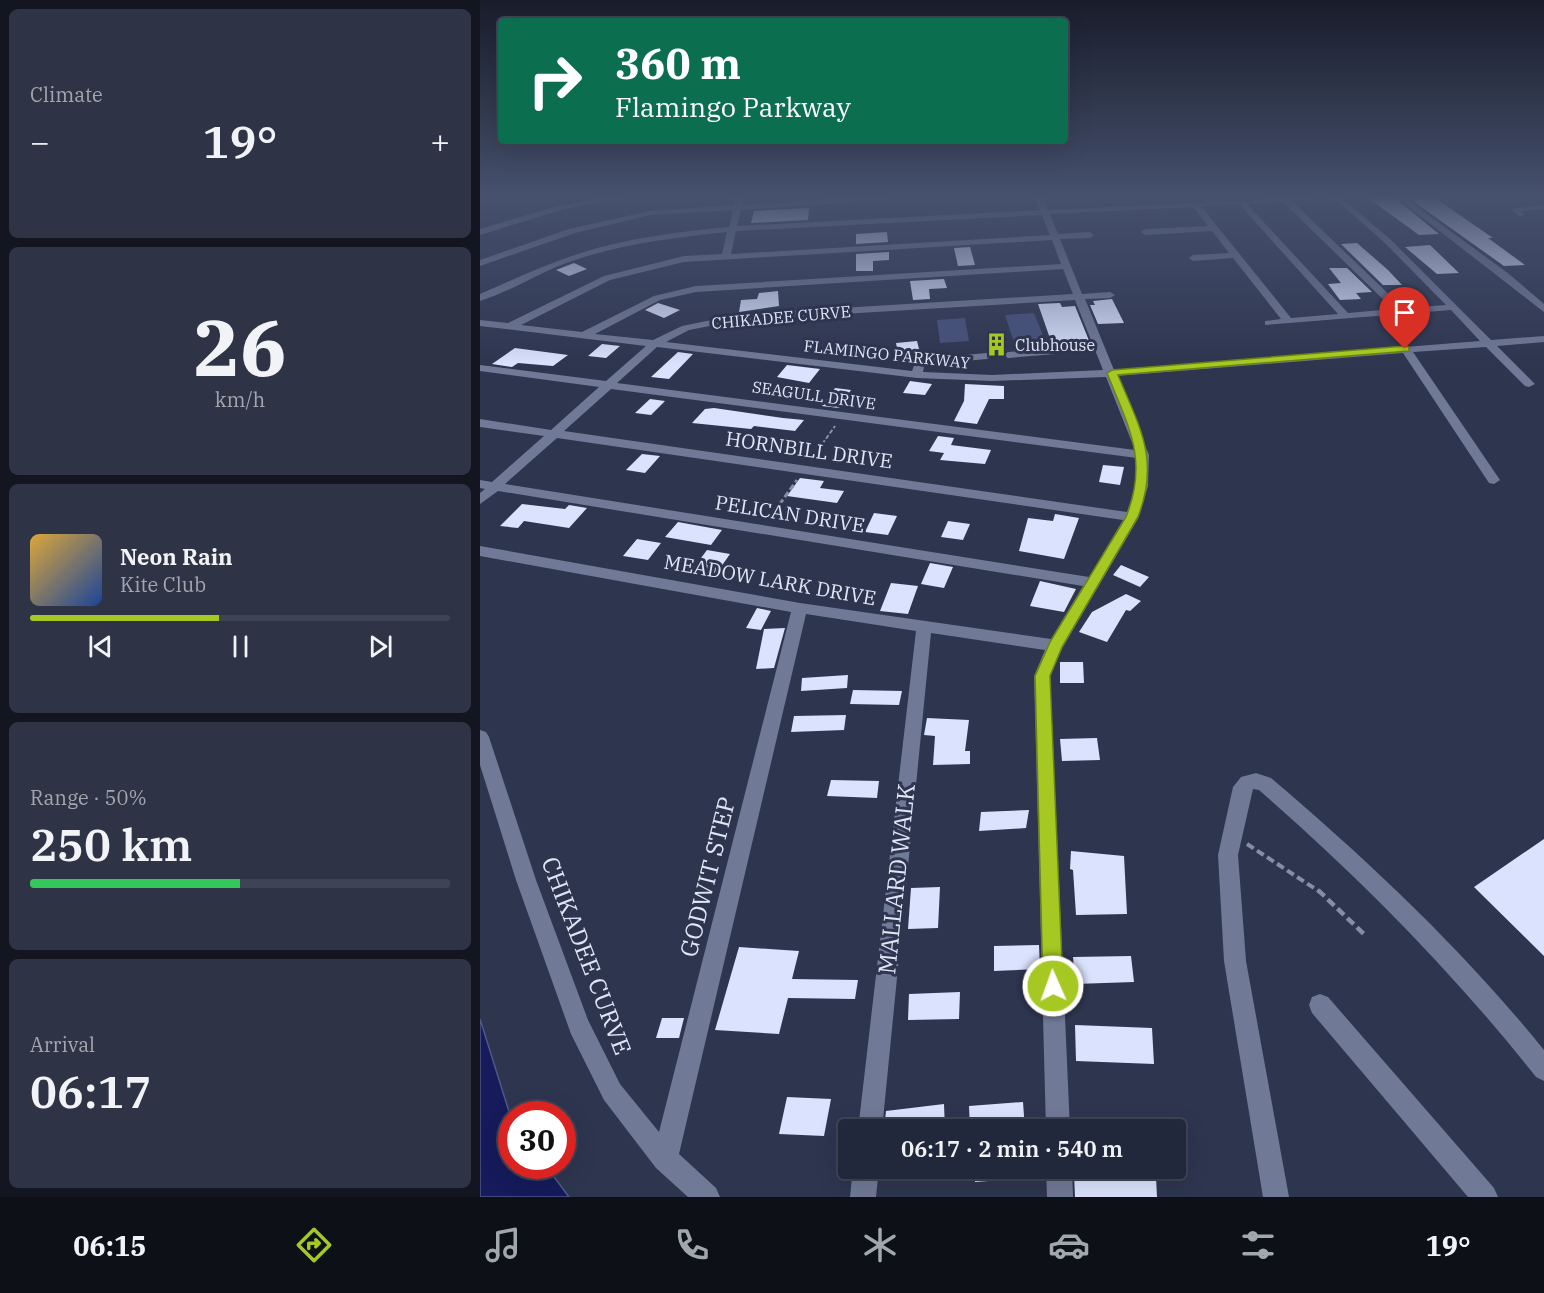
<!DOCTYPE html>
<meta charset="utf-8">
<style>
body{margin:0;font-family:"IBM Plex Serif",serif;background:#2e3446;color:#f1f3f6;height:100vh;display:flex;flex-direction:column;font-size:22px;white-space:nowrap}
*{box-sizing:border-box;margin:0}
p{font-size:20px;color:#a2a6af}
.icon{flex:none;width:33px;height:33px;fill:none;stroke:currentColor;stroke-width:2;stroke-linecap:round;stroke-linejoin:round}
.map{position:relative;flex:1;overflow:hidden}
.drawer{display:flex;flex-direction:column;gap:9px;padding:9px;background:#131620;width:480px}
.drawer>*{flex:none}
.hud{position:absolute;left:18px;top:18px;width:570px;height:126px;border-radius:6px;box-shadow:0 6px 24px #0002,0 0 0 2px #3f4455;background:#0b6e4f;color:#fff;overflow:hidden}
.speed{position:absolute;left:18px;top:1101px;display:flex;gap:12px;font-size:30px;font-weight:700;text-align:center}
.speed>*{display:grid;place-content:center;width:78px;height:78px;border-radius:50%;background:#22283b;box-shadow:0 6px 24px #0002,0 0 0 2px #3f4455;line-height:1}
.speed .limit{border:9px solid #d22;background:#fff;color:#111}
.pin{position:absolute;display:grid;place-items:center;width:51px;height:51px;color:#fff;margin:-62px -26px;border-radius:50% 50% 50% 0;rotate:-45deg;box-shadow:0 0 6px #0007}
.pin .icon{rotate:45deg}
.me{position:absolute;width:66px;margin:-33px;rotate:358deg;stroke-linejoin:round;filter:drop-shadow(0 0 4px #0008)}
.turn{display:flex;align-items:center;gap:21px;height:126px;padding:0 18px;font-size:27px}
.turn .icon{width:78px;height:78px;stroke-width:2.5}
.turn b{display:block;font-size:42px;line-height:51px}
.big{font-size:45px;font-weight:600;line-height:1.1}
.drawer .card{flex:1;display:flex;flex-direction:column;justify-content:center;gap:9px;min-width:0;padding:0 21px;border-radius:9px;background:#2e3446}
.drawer .dial{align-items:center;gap:0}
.dial b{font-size:78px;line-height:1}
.song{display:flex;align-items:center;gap:18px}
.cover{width:72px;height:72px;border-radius:9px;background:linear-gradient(135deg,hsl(40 70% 55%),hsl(220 70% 35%))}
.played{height:6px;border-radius:3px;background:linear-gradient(90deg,#a6c822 45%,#3f4455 45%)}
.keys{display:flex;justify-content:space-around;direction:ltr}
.heat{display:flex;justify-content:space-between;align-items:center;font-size:33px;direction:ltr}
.charge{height:9px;border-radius:4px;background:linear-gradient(90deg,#34c759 50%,#3f4455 0)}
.trip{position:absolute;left:358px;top:1119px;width:348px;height:60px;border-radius:6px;background:#22283b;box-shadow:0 6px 24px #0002,0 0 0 2px #3f4455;font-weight:600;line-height:60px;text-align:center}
.menu{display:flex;height:96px;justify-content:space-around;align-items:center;background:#0e1018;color:#a2a6af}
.menu .icon{width:42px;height:42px}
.menu .active{color:#a6c822}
.menu b{font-size:27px;color:#f1f3f6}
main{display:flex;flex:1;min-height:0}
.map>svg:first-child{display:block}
.green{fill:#45517c}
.water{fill:#151b5b;stroke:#52588a;stroke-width:1.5}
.building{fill:#dae2fd}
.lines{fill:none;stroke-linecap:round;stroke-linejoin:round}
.path-far3{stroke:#878da3;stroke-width:2;stroke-dasharray:4.5 2;stroke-linecap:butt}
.path-far2{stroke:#878da3;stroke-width:3;stroke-dasharray:6 3;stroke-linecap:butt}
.path-far1{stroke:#878da3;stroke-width:4;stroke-dasharray:8 4;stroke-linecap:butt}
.path{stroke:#878da3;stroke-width:4.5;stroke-dasharray:9 4.5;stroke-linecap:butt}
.minor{fill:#707996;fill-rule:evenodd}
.route{fill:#a6c822;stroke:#6c8216;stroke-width:1.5}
.labels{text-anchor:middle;stroke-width:6;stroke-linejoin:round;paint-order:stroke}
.far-street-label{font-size:16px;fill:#e1e6f7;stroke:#2e354f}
.far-poi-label{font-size:16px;fill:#e1e6f7;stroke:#2e354f;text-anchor:start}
.street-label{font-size:20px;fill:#e1e6f7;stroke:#2e354f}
.near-street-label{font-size:24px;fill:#e1e6f7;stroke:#2e354f}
</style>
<main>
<section class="drawer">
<div class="card"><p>Climate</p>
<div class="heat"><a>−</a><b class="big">19°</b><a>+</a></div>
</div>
<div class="card dial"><b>26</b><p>km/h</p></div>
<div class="card">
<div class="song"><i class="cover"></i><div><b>Neon Rain</b><p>Kite Club</p></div></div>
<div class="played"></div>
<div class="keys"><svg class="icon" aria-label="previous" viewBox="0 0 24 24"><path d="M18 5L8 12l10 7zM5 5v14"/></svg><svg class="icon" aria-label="pause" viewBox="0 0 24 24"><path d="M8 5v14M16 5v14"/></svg><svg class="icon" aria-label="next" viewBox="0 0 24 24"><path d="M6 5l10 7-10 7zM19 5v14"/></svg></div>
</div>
<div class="card"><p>Range · 50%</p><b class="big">250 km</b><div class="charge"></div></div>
<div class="card"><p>Arrival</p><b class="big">06:17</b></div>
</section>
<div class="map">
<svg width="1064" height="1197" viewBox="0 0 1064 1197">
<rect width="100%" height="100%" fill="#2e354f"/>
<!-- green -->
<path class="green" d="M554,313L565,340L534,342L525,315Z
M485,318L489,341L460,343L457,320Z"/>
<!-- water -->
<path class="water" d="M0,1019L31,1118L32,1166H66L89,1197H0Z"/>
<!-- building -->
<path class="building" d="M888,198H915L959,234L939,235Z
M955,198L1013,238H1008L1045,265L1024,266L930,199Z
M329,208L328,220L271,223L274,211Z
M407,232L408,242L376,244V234Z
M877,243L908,270L922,285H903L861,244Z
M950,245L979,273L957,274L925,247Z
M490,247L495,265L478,266L474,248Z
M409,252V260L393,261V271H376V254Z
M94,263L107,269L89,276L76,270Z
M849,268H867L892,292L876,293L881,299L860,300L848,284L861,283Z
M464,279L467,288L449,289L450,299L433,300L430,281Z
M298,291L299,306L259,312L261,300L277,299L279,293Z
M632,299L644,323L618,324L610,305H615L613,301Z
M178,303L200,310L184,318L165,310Z
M580,303L582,307L595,306L612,348L577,350L573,347L558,304Z
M437,341L441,357L419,359L416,343Z
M122,344L140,346L126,358L108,356Z
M35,348L88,355L73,366L38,363L32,367L12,364Z
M198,352L213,354L189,379L171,377Z
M307,365L340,369L329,383L297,377Z
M430,381L452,384L445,395L423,393Z
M485,384L524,386V399H509L497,424L474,421L484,401Z
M355,388L371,390L359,408L342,406Z
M170,399L185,401L171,415L155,413Z
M234,408L303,418L324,420L315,431L274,426L271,429L212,423L225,409Z
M458,436L474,438L471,445L511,450L505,464L460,460L464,453L449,451Z
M162,454L180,456L165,473L146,470Z
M623,465L644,467L640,485L619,482Z
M320,478L344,481L340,488L364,491L357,503L307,496Z
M42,504L85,509L89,505L107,508L89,528L44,521L38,528L20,526Z
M394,513L417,516L408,535L385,532Z
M575,514L599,518L584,559L539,551L548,518L573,521Z
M468,521L490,524L483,540L461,537Z
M198,522L242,530L231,545L185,537Z
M157,539L181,543L168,560L143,556Z
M227,550L250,554L234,577L212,570Z
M450,563L473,567L464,588L441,584Z
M641,565L669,577L660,587L633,575Z
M560,581L596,589L584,612L550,606Z
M411,583L438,586L428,614L400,611Z
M646,594L661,601L650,611L646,610L627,642L599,632L612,612Z
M277,608L291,611L281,630L266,628Z
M305,628L294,668L276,669L284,629Z
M580,662H603L604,683H580Z
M368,675L367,688L321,691L322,678Z
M373,690L422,691L419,705L370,704Z
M366,715L364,730L311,732L314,716Z
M447,718L489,720L485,751H490V764L453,765L455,736L444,735Z
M617,738L620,760L582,761L580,739Z
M351,780L399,781L397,798L347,796Z
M549,810L546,828L499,831L501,812Z
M1064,839V956L994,887Z
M591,851L644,856L647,914L596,915L593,870L590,869Z
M460,887L458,928L428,929L431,888Z
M559,945L560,969L514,971V946Z
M259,947L319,951L312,979L378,980L375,999L308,998L299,1034L235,1030Z
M651,956L654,982L595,984L593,957Z
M480,992L479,1019L428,1020L429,994Z
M182,1018H204L199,1038H176Z
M595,1025L672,1028L674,1064L596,1061Z
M307,1097L351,1099L344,1136L299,1134Z
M543,1102L545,1130H490L489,1106Z
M464,1104L465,1130H404L406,1111Z
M495,1168H546V1178L495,1182Z
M594,1173L676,1177L677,1197H595Z"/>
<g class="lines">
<!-- path-far3 -->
<path class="path-far3" d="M331,460L355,426"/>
<!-- path-far2 -->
<path class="path-far2" d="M289,519L317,480"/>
<!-- path-far1 -->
<path class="path-far1" d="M767,844L840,892"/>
<!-- path -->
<path class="path" d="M838,890L886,936"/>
<!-- minor -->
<path class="minor" d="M125,198H139L81,210L0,235V229L77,206Z
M256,198H264L262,205L376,198H409L405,200L261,210L257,226L560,210L555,198H563L568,210L831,198L827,200L812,201L923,308L966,305L905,243L854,198H862L911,240L1011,340L1064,336V342L1017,346L1055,384L1049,387L1045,386L1006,347L933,352L1020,480L1014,484L1009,483L923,353L636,376L669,455L668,486L659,517L583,647L570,676L590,1130H566L554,676L565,650L451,633L402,1130H378L436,631L326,614L199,1154L236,1188L240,1197H208L176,1168L124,1100L91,1034L36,880L0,765V730L6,732L9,737L56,880L108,1020L140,1084L179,1132L311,612L0,556V546L320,603L571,639L603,586L18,491L0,504V493L5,489L0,488V480L12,482L64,436L0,427V419L71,430L119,387L0,371V365L126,381L166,346L0,326V320L28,323L124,276L204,256L242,254L247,232C189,238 131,245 76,267C51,278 26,293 0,301V294C39,277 79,258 121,247C163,236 206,231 249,227L253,210L170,215L95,233L0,266V260L89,229L170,211L254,205ZM803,202L913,309L868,313L767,204ZM759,204L858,314L811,318L721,206ZM713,207L728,226L665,229L661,232L665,235L732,231L749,253L713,255L709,258L713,261L753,258L801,319L785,321V325L971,310L1000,341L634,370L605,299L630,298L635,295L630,292L602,294L580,239L610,238L614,235L610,232L578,234L570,214ZM562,215L570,235L251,254L256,231ZM572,240L581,264L216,286L174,296L102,332L41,325L130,280L204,262ZM583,269L593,294L261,314L202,326L173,340L115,334L180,300L216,292ZM595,300L623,370L512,375L443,372L444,367L451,364L507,359L512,356L507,353L449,358L435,363L432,371L186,342L209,330L261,320ZM177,347L437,378L512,381L626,377L655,450L137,383ZM131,389L657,458L656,486L647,512L84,431ZM77,438L643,520L609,577L25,484Z
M917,198H925L1029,274L1064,304V312Z
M1064,205V209L1041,211L1044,215L1040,217L1031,209Z
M571,349L575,350V354L528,358L523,355L528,352Z
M776,773L791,778C890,862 983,950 1064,1050V1081L1056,1077C973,972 880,878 779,790L773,789L758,855L766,961L809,1197H783L744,961L738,855L753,787L761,777Z
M840,994L848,997L1014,1188L1018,1197H988L832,1013L829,1005L832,997Z
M373,1168H399L396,1197H370Z
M566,1168H592L593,1197H567Z"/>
</g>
<!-- sky -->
<linearGradient id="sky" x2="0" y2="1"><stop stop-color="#191d2b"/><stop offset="0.54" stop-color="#46516e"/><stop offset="1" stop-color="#46516e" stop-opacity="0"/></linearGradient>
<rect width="1064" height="365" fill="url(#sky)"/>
<!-- route -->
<path class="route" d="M925,346L929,347V351L638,375C660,428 680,460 658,517L582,647L570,676L583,986L580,993L573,996L566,993L563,986L555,676L570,642L646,517C669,459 648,426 627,373L632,370Z"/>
<!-- icons -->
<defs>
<symbol id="building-bare" viewBox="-9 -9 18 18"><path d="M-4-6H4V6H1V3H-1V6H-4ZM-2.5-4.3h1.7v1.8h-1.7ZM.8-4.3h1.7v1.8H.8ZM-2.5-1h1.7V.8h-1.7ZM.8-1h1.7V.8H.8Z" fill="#a6c822" stroke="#2e354f" stroke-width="2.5" paint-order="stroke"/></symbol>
</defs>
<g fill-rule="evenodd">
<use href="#building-bare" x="500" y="328" width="33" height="33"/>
</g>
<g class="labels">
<!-- far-street labels -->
<g class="far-street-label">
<text transform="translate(301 317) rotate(-5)" y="6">CHIKADEE CURVE</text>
<text transform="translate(407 354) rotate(6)" y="6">FLAMINGO PARKWAY</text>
<text transform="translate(334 395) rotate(8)" y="6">SEAGULL DRIVE</text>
</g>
<!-- far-poi labels -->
<g class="far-poi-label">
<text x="535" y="351">Clubhouse</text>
</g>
<!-- street labels -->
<g class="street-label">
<text transform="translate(329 450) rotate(8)" y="7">HORNBILL DRIVE</text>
<text transform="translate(310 514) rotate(9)" y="7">PELICAN DRIVE</text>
<text transform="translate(290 580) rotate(10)" y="7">MEADOW LARK DRIVE</text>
</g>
<!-- near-street labels -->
<g class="near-street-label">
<text transform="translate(228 877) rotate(-76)" y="8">GODWIT STEP</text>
<text transform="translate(417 879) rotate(-84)" y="8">MALLARD WALK</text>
<text transform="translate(106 956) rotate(69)" y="8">CHIKADEE CURVE</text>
</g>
</g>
</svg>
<div class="speed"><div class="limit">30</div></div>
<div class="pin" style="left:925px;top:349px;background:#d93025"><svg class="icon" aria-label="arrive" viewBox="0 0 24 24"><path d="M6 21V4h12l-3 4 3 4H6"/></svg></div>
<svg class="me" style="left:573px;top:986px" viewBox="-20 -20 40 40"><circle r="17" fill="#a6c822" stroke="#fff" stroke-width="3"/><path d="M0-11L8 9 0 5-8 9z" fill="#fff"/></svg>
<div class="trip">06:17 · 2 min · 540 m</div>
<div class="hud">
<div class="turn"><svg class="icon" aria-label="right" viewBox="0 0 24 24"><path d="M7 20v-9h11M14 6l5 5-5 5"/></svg><div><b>360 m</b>Flamingo Parkway</div></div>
</div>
</div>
</main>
<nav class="menu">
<b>06:15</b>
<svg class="icon active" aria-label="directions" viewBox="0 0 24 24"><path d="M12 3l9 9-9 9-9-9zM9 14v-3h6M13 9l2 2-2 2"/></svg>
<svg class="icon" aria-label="music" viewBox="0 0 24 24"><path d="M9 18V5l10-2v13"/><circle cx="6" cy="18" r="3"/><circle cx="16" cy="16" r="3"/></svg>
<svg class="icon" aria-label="phone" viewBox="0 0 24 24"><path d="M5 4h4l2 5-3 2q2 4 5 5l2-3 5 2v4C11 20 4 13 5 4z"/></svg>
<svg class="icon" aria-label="climate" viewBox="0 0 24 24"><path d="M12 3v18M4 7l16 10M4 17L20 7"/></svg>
<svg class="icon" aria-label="car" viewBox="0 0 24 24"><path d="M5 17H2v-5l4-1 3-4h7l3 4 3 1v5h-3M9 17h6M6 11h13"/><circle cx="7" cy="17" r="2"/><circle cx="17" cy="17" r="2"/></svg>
<svg class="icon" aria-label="filters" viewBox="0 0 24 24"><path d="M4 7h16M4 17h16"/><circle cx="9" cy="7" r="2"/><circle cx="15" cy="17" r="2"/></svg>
<b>19°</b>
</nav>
